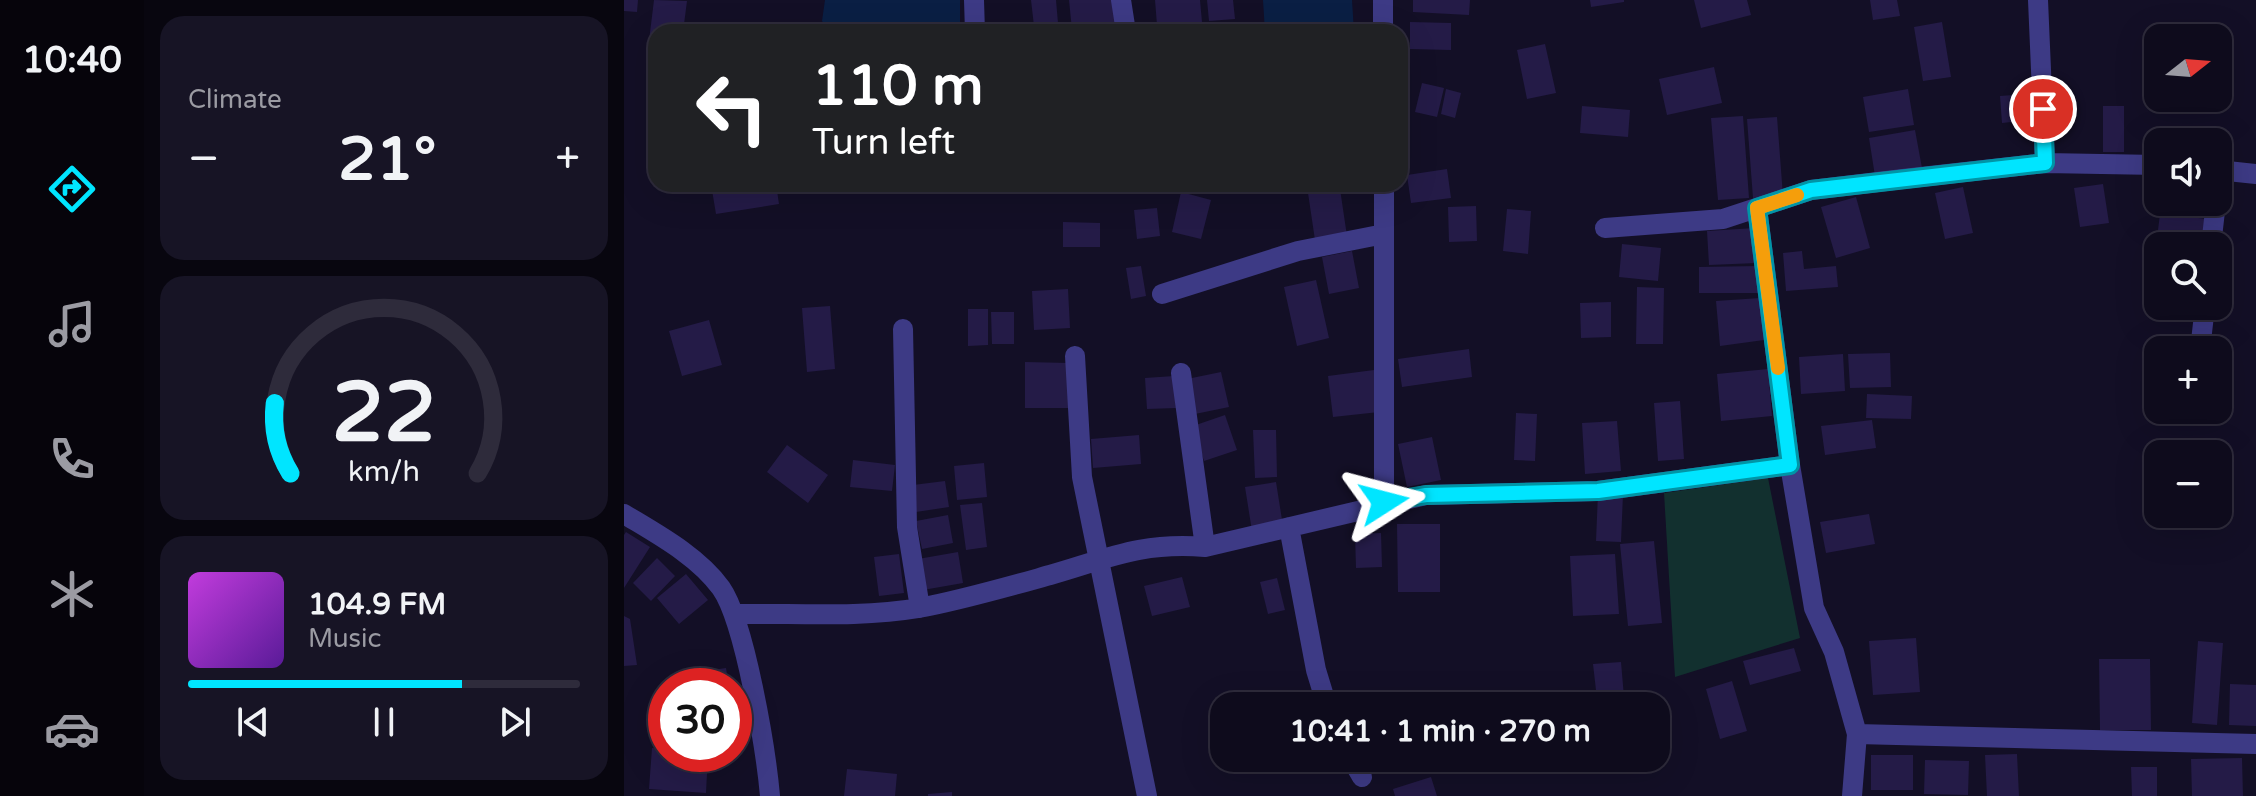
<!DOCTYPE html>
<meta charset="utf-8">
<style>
body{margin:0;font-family:"Varela Round",sans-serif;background:#171425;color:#f1f3f6;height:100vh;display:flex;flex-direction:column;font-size:30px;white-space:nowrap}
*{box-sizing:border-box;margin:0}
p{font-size:26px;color:#9b9ba3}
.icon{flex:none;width:44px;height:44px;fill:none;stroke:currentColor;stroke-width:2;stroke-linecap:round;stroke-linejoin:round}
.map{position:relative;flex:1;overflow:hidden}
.panel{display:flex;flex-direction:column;gap:16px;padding:16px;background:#08060f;width:480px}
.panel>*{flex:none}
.banner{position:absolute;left:24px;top:24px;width:760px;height:168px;border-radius:24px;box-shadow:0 8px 32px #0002,0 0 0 2px #2e2b3b;background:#202124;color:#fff;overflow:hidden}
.needle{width:52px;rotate:73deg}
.tools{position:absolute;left:1520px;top:24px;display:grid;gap:16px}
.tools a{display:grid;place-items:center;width:88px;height:88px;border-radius:16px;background:#0e0b1c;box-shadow:0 8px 32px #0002,0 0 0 2px #2e2b3b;font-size:40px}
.speed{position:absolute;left:24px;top:668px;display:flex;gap:16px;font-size:40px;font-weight:700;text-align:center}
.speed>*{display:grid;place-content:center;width:104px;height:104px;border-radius:50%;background:#0e0b1c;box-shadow:0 8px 32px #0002,0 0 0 2px #2e2b3b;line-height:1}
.speed .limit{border:12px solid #d22;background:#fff;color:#111}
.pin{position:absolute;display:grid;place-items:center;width:68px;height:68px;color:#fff;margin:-34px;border:4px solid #fff;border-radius:50%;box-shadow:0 2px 8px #0007}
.me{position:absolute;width:88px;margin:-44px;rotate:81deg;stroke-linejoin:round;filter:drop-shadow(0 0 6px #0008)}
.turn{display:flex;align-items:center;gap:28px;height:168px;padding:0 32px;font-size:36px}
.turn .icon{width:104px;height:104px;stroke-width:2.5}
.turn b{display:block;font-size:56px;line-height:68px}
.big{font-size:60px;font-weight:700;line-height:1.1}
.panel .widget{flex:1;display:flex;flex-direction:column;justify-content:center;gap:12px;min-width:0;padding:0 28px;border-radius:24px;background:#171425}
.panel .dial{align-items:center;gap:0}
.dial svg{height:208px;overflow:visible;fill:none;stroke:#2e2b3b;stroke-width:7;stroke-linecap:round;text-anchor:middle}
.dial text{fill:#f1f3f6;stroke:none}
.song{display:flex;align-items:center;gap:24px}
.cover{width:96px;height:96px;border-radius:12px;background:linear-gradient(135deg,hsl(290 70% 55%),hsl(270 70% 35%))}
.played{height:8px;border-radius:4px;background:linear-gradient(90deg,#00e5ff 70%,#2e2b3b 70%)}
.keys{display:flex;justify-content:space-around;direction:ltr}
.heat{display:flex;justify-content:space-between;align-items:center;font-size:44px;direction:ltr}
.trip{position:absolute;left:586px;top:692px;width:460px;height:80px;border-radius:24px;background:#0e0b1c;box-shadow:0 8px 32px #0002,0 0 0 2px #2e2b3b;font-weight:700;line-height:80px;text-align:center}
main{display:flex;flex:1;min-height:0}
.tabs{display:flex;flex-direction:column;width:144px;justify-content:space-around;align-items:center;background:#06040b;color:#9b9ba3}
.tabs .icon{width:56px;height:56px}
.tabs .active{color:#00e5ff}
.tabs b{font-size:36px;color:#f1f3f6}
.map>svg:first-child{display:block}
.green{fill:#12302f}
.water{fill:#0a1f44}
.building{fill:#241b47}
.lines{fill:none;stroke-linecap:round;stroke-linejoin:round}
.minor{stroke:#3d3a85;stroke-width:20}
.route-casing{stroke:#0095a6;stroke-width:20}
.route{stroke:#00e5ff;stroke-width:14}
.slow{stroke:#f59e0b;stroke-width:14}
</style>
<main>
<nav class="tabs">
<b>10:40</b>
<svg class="icon active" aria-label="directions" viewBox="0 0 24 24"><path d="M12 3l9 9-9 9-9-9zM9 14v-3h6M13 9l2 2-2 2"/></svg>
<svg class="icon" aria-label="music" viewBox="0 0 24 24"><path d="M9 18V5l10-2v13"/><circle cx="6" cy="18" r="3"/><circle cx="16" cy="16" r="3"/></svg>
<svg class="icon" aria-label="phone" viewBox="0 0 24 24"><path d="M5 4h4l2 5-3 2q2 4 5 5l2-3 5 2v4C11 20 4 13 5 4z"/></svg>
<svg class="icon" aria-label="climate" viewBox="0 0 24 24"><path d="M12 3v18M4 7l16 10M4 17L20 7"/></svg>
<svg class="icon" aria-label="car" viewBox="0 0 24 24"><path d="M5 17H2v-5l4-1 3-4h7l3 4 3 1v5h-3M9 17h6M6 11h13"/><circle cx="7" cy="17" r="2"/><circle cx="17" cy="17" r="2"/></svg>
</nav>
<section class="panel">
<div class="widget"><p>Climate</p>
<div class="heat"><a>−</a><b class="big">21°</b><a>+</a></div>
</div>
<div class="widget dial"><svg viewBox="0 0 100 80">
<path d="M14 69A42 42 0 1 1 86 69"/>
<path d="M14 69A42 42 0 0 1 8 42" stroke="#00e5ff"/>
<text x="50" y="56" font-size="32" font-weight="700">22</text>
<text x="50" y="72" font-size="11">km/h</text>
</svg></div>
<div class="widget">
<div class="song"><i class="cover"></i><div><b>104.9 FM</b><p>Music</p></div></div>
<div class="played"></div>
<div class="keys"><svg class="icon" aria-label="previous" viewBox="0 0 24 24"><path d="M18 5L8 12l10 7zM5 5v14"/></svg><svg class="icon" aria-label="pause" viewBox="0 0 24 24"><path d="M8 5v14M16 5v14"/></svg><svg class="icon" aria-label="next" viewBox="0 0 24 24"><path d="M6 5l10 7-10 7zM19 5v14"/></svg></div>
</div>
</section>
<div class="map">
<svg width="1632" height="796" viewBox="0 0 1632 796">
<rect width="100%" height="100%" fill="#130f26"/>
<!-- green -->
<path class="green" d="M1144,478L1176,638L1051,677L1040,493Z"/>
<!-- water -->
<path class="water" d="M201,0H336V32H206L198,21Z
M639,0H728L730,32H641Z"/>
<!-- building -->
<path class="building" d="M0,0H14L13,12L0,11Z
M30,0L63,1L59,32H32V59L23,57Z
M407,0H432L434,23L410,26Z
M445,0H489L492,25L448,30Z
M531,0H576L578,22L533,25Z
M583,0H609L611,19L585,21Z
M789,0H846L845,15L789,12Z
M966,0H1000V2L967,7Z
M1070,0H1123L1127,15L1077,28Z
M1246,0H1273L1276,16L1249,20Z
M786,22L827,23V50L786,49Z
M1318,22L1327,77L1299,81L1290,27Z
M921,44L932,93L903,99L893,50Z
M1090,67L1098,103L1043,115L1035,79Z
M798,83L820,88L813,117L791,112Z
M822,89L837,93L831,118L817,114Z
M1284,89L1290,125L1245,132L1239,97Z
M1403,94L1406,120L1378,123L1376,96Z
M958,106L1006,110L1004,137L956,133Z
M1479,106H1500V152H1479Z
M1119,116L1125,198L1094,200L1087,118Z
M1153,117L1159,196L1129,198L1123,119Z
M1291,130L1298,168L1251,176L1245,138Z
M823,169L827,198L787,203L783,175Z
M125,184H152L155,204L92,214L88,190Z
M1479,184L1485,223L1456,227L1450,188Z
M1339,187L1349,233L1321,239L1311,193Z
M716,189L723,236L691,240L684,193Z
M557,192L587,200L577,239L548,232Z
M1232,197L1246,248L1212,258L1197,207Z
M852,206L853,241L825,242L824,207Z
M533,208L536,236L513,239L510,210Z
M883,209L907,211L904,254L879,251Z
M1536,214L1584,219L1581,246H1532Z
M439,222L476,223V247H439Z
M1131,228L1133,263L1085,265L1083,231Z
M998,244L1037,248L1034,281L995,277Z
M728,251L735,288L705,294L698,257Z
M1178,251L1180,269L1212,266L1214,287L1162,291L1159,253Z
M517,266L522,296L507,299L502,268Z
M1135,266V293H1075V267Z
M692,280L705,338L673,346L660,287Z
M1013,287L1040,288L1039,344H1012Z
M444,289L446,328L410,330L408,291Z
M1136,298L1140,340L1096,346L1092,301Z
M987,302V337L957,338L956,303Z
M206,306L211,369L183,372L178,308Z
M344,309H364V345L344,346Z
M367,312H390V344H368Z
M85,320L98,365L58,376L45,331Z
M845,349L848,377L778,387L774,359Z
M1266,353L1267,387L1226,388L1224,354Z
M1219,354L1221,391L1177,394L1175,357Z
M401,362L445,363L444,408H401Z
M1144,369L1148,416L1097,421L1093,374Z
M750,370L755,412L709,417L704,376Z
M597,372L605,407L571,414L563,379Z
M550,376L552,408L523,409L521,378Z
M1243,394L1288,396L1287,419L1242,418Z
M1056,401L1060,459L1034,461L1030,403Z
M892,413L913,414L911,461L890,460Z
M601,415L613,450L580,461L569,426Z
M1248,420L1252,448L1201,455L1197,426Z
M993,421L997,471L961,474L958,423Z
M629,430H652L653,477L631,478Z
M515,435L517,464L469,468L467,439Z
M808,437L817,480L783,487L774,444Z
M163,445L204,475L184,503L143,472Z
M229,460L271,465L268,491L226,487Z
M360,463L363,497L333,500L330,466Z
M321,481L325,507L292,512L289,485Z
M652,482L659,526L628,531L621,487Z
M974,493L999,494L997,542L972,541Z
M358,503L363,547L342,550L336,505Z
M1245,514L1251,544L1202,553L1196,522Z
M324,515L329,543L298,549L292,521Z
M773,524H816V592H774Z
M2,532L26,547L0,588V535Z
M757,533L758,567L732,568L731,534Z
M1030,541L1038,623L1004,626L996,544Z
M334,552L339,583L299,590L294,559Z
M275,554L280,593L255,596L250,557Z
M991,554L995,614L949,616L946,556Z
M33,558L51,576L27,601L9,583Z
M62,574L84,600L55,624L33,598Z
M558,577L566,607L528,616L520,586Z
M653,578L661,610L644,614L636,582Z
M0,616L6,619L13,665L0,666Z
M1292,638L1296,692L1249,695L1245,641Z
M1574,641L1599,643L1593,725L1568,723Z
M1170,648L1177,671L1126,685L1119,661Z
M1475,659H1526L1527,730H1476Z
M997,662L1000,697L973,699L969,664Z
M102,668L105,686H55L53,675Z
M1108,681L1123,731L1096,739L1082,689Z
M1606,684L1632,685V726L1605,725Z
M1040,739V763L997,764V758H1032V740Z
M28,748L42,749V754H84L82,793L25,789Z
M1393,754L1395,796H1363L1361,755Z
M1247,755H1289V790H1247Z
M841,758H914V764L841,763Z
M1618,758L1619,796H1568L1567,759Z
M1301,760L1345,761L1344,795L1300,794Z
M1507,767H1533V796H1508Z
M223,769L273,774L271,796H220Z
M807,777L813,796H771L769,789Z
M328,792V796H304V794Z"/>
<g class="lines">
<!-- minor -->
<path class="minor" d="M350,0L351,32
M497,0L502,32
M759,0V32
M1414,0L1421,163
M1594,170L1632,174
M760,184V502
M1133,208L1166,465
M981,228L1099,219L1187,190L1279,179L1421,163L1534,165
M1587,246L1592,202
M538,294L674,251L760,234
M279,329L283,527L296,608
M1576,350L1581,306
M451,356L458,477L523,796
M557,373L581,547
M0,514C33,534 74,556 97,588C121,622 142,751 146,796
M665,527L692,670L703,706
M111,614C172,613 235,618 295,608C338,600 383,587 426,575C485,558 517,542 581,547L802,495L974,491L1166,465L1190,608L1210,652L1233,734
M727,758L738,777
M1228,796L1233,734L1632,744"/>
</g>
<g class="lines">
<defs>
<path id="route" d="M760,502L802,495L974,491L1166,465L1133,208L1187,190L1421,163L1419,109"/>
</defs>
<!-- route casing -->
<use href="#route" class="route-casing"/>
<!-- route -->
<use href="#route" class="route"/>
<!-- slow -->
<path class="slow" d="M1154,368L1133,208L1173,195"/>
</g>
</svg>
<div class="tools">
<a><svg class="needle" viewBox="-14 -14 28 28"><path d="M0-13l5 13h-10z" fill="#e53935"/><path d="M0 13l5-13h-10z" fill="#9b9ba3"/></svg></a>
<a><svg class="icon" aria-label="sound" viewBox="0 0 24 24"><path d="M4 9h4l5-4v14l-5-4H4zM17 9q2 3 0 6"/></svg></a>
<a><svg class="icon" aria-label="search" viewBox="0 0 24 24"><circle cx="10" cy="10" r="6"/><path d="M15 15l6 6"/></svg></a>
<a>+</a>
<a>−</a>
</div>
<div class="speed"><div class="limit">30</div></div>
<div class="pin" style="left:1419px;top:109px;background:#d93025"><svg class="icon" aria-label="arrive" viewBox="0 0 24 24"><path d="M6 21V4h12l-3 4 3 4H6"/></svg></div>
<svg class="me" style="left:760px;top:502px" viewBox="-20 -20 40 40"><path d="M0-17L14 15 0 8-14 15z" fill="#00e5ff" stroke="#fff" stroke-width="4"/></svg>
<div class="trip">10:41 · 1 min · 270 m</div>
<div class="banner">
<div class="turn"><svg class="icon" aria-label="left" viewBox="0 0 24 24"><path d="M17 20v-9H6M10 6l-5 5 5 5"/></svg><div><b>110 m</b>Turn left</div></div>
</div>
</div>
</main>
